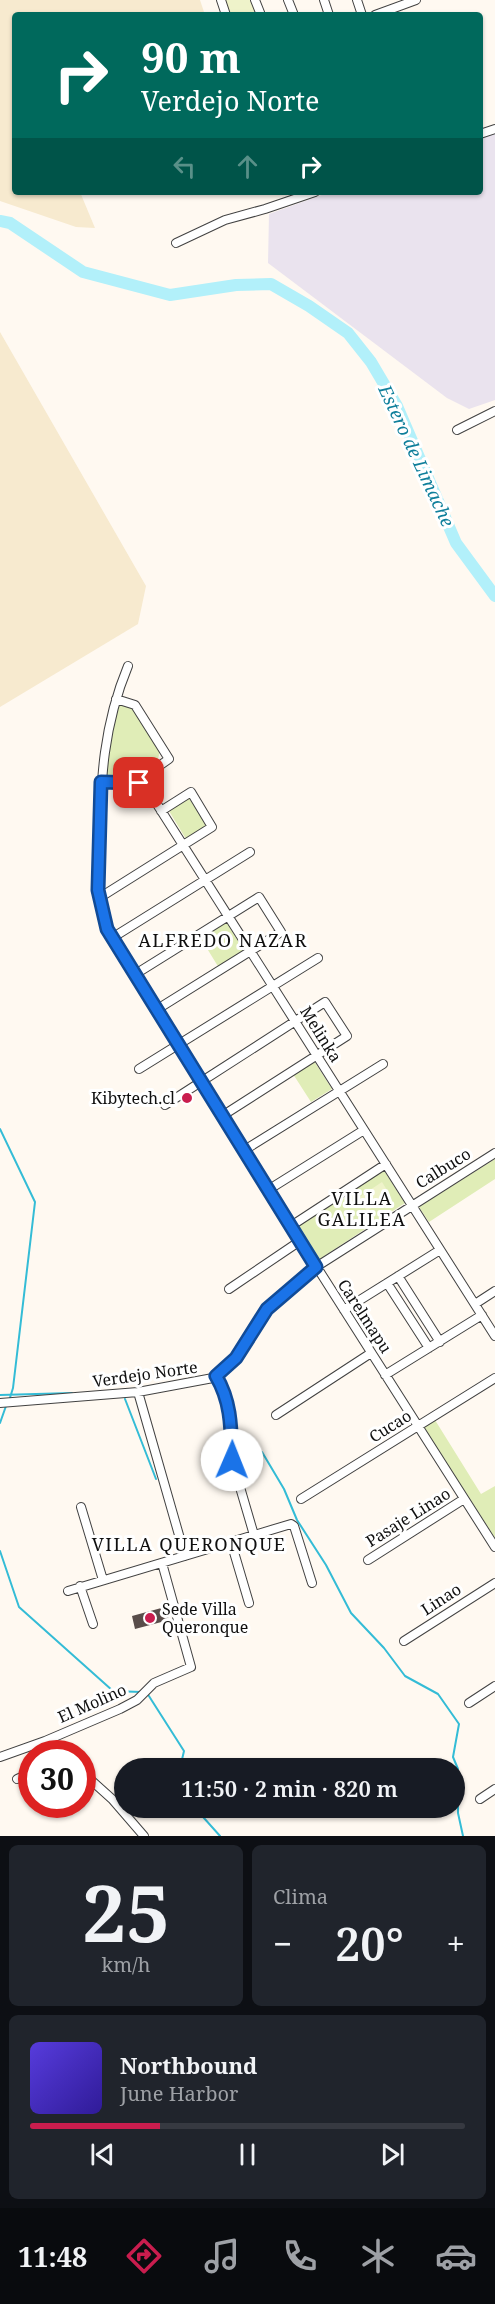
<!DOCTYPE html>
<html lang="es">
<meta charset="utf-8">
<style>
body{margin:0;font-family:"Noto Serif",serif;background:#20242c;color:#f1f3f6;height:100vh;display:flex;flex-direction:column;font-size:22px;white-space:nowrap}
*{box-sizing:border-box;margin:0}
p{font-size:20px;color:#9ea1a6}
.icon{flex:none;width:33px;height:33px;fill:none;stroke:currentColor;stroke-width:2;stroke-linecap:round;stroke-linejoin:round}
.map{position:relative;height:1836px;overflow:hidden}
.sheet{display:flex;flex-direction:column;gap:9px;padding:9px;background:#0d0f14;flex:1}
.sheet>*{flex:none}
.top-card{position:absolute;left:12px;top:12px;width:471px;height:183px;border-radius:6px;box-shadow:0 2px 4px #0004;background:#00695c;color:#fff;overflow:hidden}
.speed{position:absolute;left:18px;top:1740px;display:flex;gap:12px;font-size:30px;font-weight:700;text-align:center}
.speed>*{display:grid;place-content:center;width:78px;height:78px;border-radius:50%;background:#171b24;box-shadow:0 2px 4px #0004;line-height:1}
.speed .limit{border:9px solid #d22;background:#fff;color:#111}
.pin{position:absolute;display:grid;place-items:center;width:51px;height:51px;color:#fff;margin:-26px;border-radius:12px;box-shadow:0 3px 9px #0006}
.me{position:absolute;width:66px;margin:-33px;rotate:1deg;stroke-linejoin:round;filter:drop-shadow(0 0 4px #0008)}
.turn{display:flex;align-items:center;gap:21px;height:126px;padding:0 30px;font-size:27px}
.turn .icon{width:78px;height:78px;stroke-width:2.5}
.turn b{display:block;font-size:42px;line-height:51px}
.lanes{display:flex;align-items:center;height:57px;padding:0 30px;background:#0003;justify-content:center;gap:30px;direction:ltr}
.lanes .off{opacity:.35}
.big{font-size:45px;font-weight:600;line-height:1.1}
.sheet .card{flex:1;display:flex;flex-direction:column;justify-content:center;gap:9px;min-width:0;padding:0 21px;border-radius:9px;background:#20242c}
.sheet .dial{align-items:center;gap:0}
.dial b{font-size:78px;line-height:1}
.song{display:flex;align-items:center;gap:18px}
.cover{width:72px;height:72px;border-radius:9px;background:linear-gradient(135deg,hsl(250 70% 55%),hsl(250 70% 35%))}
.played{height:6px;border-radius:3px;background:linear-gradient(90deg,#c91d4e 30%,#363941 30%)}
.keys{display:flex;justify-content:space-around;direction:ltr}
.heat{display:flex;justify-content:space-between;align-items:center;font-size:33px;direction:ltr}
.sheet .tiles{flex:1;display:grid;gap:9px;grid-template-columns:1fr 1fr}
.card:last-child{grid-column:span 2}
.trip{position:absolute;left:114px;top:1758px;width:351px;height:60px;border-radius:30px;background:#171b24;box-shadow:0 2px 4px #0004;font-weight:600;line-height:60px;text-align:center}
.tab-bar{display:flex;height:96px;justify-content:space-around;align-items:center;background:#090b0e;color:#9ea1a6}
.tab-bar .icon{width:42px;height:42px}
.tab-bar .active{color:#c91d4e}
.tab-bar b{font-size:27px;color:#f1f3f6}
.map>svg:first-child{display:block}
.industrial{fill:#eae3ee}
.farmland{fill:#f7eacf}
.green{fill:#e0edb7}
.pitch{fill:#eff3ca}
.lines{fill:none;stroke-linecap:round;stroke-linejoin:round}
.stream{stroke:#34bcd6;stroke-width:2}
.river{stroke:#b2f0fa;stroke-width:12}
.building{fill:#594d4a}
.minor-casing{stroke:#424242;stroke-width:10}
.minor{stroke:#fff;stroke-width:8}
.route-casing{stroke:#114b97;stroke-width:15}
.route{stroke:#1a73e8;stroke-width:10}
.poi-dot{fill:#c91d4e;stroke:#fff;stroke-width:2}
.labels{text-anchor:middle;stroke-width:6;stroke-linejoin:round;paint-order:stroke}
.street-label{font-size:16px;fill:#0f0f0f;stroke:#fff}
.poi-label{font-size:16px;fill:#0f0f0f;stroke:#fff;text-anchor:end}
.water-label{font-size:18px;font-style:italic;fill:#0f7f9b;stroke:#fff}
.neighbourhood-label{font-size:18px;letter-spacing:1.5px;fill:#0f0f0f;stroke:#fff}
</style>
<div class="map">
<svg width="495" height="1836" viewBox="0 0 495 1836">
<rect width="100%" height="100%" fill="#fff9f1"/>
<!-- industrial -->
<path class="industrial" d="M495,133V400L469,409L447,398L268,263L269,214L330,192H480V139Z"/>
<!-- farmland -->
<path class="farmland" d="M0,0H200L205,15H15V192H80L95,228L76,227L0,201Z
M0,332L146,586L138,624L0,707Z"/>
<!-- green -->
<path class="green" d="M118,702L133,706L160,751L158,759L136,776L106,775L107,746Z
M189,798L207,826L186,839L169,811Z
M226,921L245,952L219,968L200,937Z
M314,1061L332,1089L311,1102L293,1074Z
M495,1159V1179L429,1222L419,1207Z
M383,1169L405,1203L318,1260L296,1225Z
M435,1420L481,1494L495,1486V1538L424,1427Z"/>
<!-- pitch -->
<path class="pitch" d="M225,0H250L255,12L246,15H230Z
M382,1182L390,1195L367,1211L358,1198Z"/>
<g class="lines">
<!-- stream -->
<path class="stream" d="M0,1129L35,1202L13,1388L9,1401
M0,1395L72,1393
M125,1399L156,1479
M0,1423L6,1406
M262,1452L284,1489L297,1520L326,1565L351,1613L384,1648L405,1676L438,1694L459,1724L453,1757L458,1769V1813L463,1836
M0,1551L19,1607L113,1691L141,1692
M147,1693L184,1751L180,1768
M195,1808L220,1836"/>
<!-- river -->
<path class="river" d="M0,221L10,223L83,272L170,295L236,285L271,284L309,306L348,333L371,362L397,406L456,543L495,596"/>
</g>
<!-- building -->
<path class="building" d="M165,1607L169,1620L135,1629L132,1616Z"/>
<g class="lines">
<defs>
<path id="minor" d="M221,0L226,15
M255,0L261,15
M288,0L294,15
M324,0L329,15
M357,0L362,15
M375,15L416,0
M480,134L495,129
M176,243L225,220L265,209L315,192
M457,430L495,411
M128,666C103,726 101,779 99,843C99,873 96,901 107,929L243,1151L495,1547
M116,699L135,705L169,759L142,778L139,783
M101,781H132L148,790L495,1336
M99,898L212,827L191,792L161,811
M112,938L250,852
M134,975L259,897L281,932L156,1010
M139,1069L318,958
M165,1105L325,1002L347,1036L222,1116
M243,1151L383,1064
M268,1190L364,1130
M291,1226L386,1164
M398,1276L440,1342
M387,1283L429,1348
M229,1289L300,1241
M475,1304L495,1291
M344,1310L440,1250
M385,1375L482,1315
M216,1376L227,1401L232,1421V1460L254,1535
M138,1392L185,1556
M0,1403L138,1392L213,1378L232,1362L268,1309L316,1267L495,1153
M276,1415L371,1353
M301,1499L495,1378
M81,1507L103,1580
M231,1542L249,1603
M368,1560L464,1499
M80,1586L93,1624
M68,1591L291,1524L294,1526L312,1583
M404,1641L495,1583
M469,1703L495,1686
M45,1741L60,1754
M0,1757L45,1741L120,1709L137,1700L154,1683L191,1667L162,1563
M82,1772L112,1799L144,1836
M17,1779L32,1772
M480,1799L495,1789"/>
</defs>
<!-- minor casing -->
<use href="#minor" class="minor-casing"/>
<!-- minor -->
<use href="#minor" class="minor"/>
</g>
<g class="lines">
<defs>
<path id="route" d="M139,783L101,782L98,890L107,929L316,1267L267,1309L236,1358L216,1376C232,1403 231,1430 232,1460"/>
</defs>
<!-- route casing -->
<use href="#route" class="route-casing"/>
<!-- route -->
<use href="#route" class="route"/>
</g>
<!-- markers -->
<g class="poi-dot">
<circle cx="187" cy="1098" r="6"/>
<circle cx="150" cy="1618" r="6"/>
</g>
<g class="labels">
<!-- street labels -->
<g class="street-label">
<text transform="translate(321 1034) rotate(58)" y="6">Melinka</text>
<text transform="translate(443 1168) rotate(-32)" y="6">Calbuco</text>
<text transform="translate(365 1316) rotate(57)" y="6">Carelmapu</text>
<text transform="translate(145 1374) rotate(-8)" y="6">Verdejo Norte</text>
<text transform="translate(390 1426) rotate(-32)" y="6">Cucao</text>
<text transform="translate(408 1517) rotate(-32)" y="6">Pasaje Linao</text>
<text transform="translate(441 1599) rotate(-33)" y="6">Linao</text>
<text transform="translate(92 1703) rotate(-24)" y="6">El Molino</text>
</g>
<!-- poi labels -->
<g class="poi-label">
<text x="175" y="1104">Kibytech.cl</text>
<text x="162" y="1615" text-anchor="start">Sede Villa<tspan x="162" dy="18">Queronque</tspan></text>
</g>
<!-- water labels -->
<g class="water-label">
<text transform="translate(416 456) rotate(65)" y="6">Estero de Limache</text>
</g>
<!-- neighbourhood labels -->
<g class="neighbourhood-label">
<text x="223" y="947">ALFREDO NAZAR</text>
<text x="362" y="1205">VILLA<tspan x="362" dy="21">GALILEA</tspan></text>
<text x="189" y="1551">VILLA QUERONQUE</text>
</g>
</g>
</svg>
<div class="speed"><div class="limit">30</div></div>
<div class="pin" style="left:139px;top:783px;background:#d93025"><svg class="icon" aria-label="arrive" viewBox="0 0 24 24"><path d="M6 21V4h12l-3 4 3 4H6"/></svg></div>
<svg class="me" style="left:232px;top:1460px" viewBox="-20 -20 40 40"><circle r="19" fill="#fff"/><path d="M0-13L10 11 0 6-10 11z" fill="#1a73e8"/></svg>
<div class="trip">11:50 · 2 min · 820 m</div>
<div class="top-card">
<div class="turn"><svg class="icon" aria-label="right" viewBox="0 0 24 24"><path d="M7 20v-9h11M14 6l5 5-5 5"/></svg><div><b>90 m</b>Verdejo Norte</div></div>
<div class="lanes"><svg class="icon off" aria-label="left" viewBox="0 0 24 24"><path d="M17 20v-9H6M10 6l-5 5 5 5"/></svg><svg class="icon off" aria-label="ahead" viewBox="0 0 24 24"><path d="M12 20V5M6 11l6-6 6 6"/></svg><svg class="icon" aria-label="right" viewBox="0 0 24 24"><path d="M7 20v-9h11M14 6l5 5-5 5"/></svg></div>
</div>
</div>
<section class="sheet">
<div class="tiles">
<div class="card dial"><b>25</b><p>km/h</p></div>
<div class="card"><p>Clima</p>
<div class="heat"><a>−</a><b class="big">20°</b><a>+</a></div>
</div>
<div class="card">
<div class="song"><i class="cover"></i><div><b>Northbound</b><p>June Harbor</p></div></div>
<div class="played"></div>
<div class="keys"><svg class="icon" aria-label="previous" viewBox="0 0 24 24"><path d="M18 5L8 12l10 7zM5 5v14"/></svg><svg class="icon" aria-label="pause" viewBox="0 0 24 24"><path d="M8 5v14M16 5v14"/></svg><svg class="icon" aria-label="next" viewBox="0 0 24 24"><path d="M6 5l10 7-10 7zM19 5v14"/></svg></div>
</div>
</div>
</section>
<nav class="tab-bar">
<b>11:48</b>
<svg class="icon active" aria-label="directions" viewBox="0 0 24 24"><path d="M12 3l9 9-9 9-9-9zM9 14v-3h6M13 9l2 2-2 2"/></svg>
<svg class="icon" aria-label="music" viewBox="0 0 24 24"><path d="M9 18V5l10-2v13"/><circle cx="6" cy="18" r="3"/><circle cx="16" cy="16" r="3"/></svg>
<svg class="icon" aria-label="phone" viewBox="0 0 24 24"><path d="M5 4h4l2 5-3 2q2 4 5 5l2-3 5 2v4C11 20 4 13 5 4z"/></svg>
<svg class="icon" aria-label="climate" viewBox="0 0 24 24"><path d="M12 3v18M4 7l16 10M4 17L20 7"/></svg>
<svg class="icon" aria-label="car" viewBox="0 0 24 24"><path d="M5 17H2v-5l4-1 3-4h7l3 4 3 1v5h-3M9 17h6M6 11h13"/><circle cx="7" cy="17" r="2"/><circle cx="17" cy="17" r="2"/></svg>
</nav>
